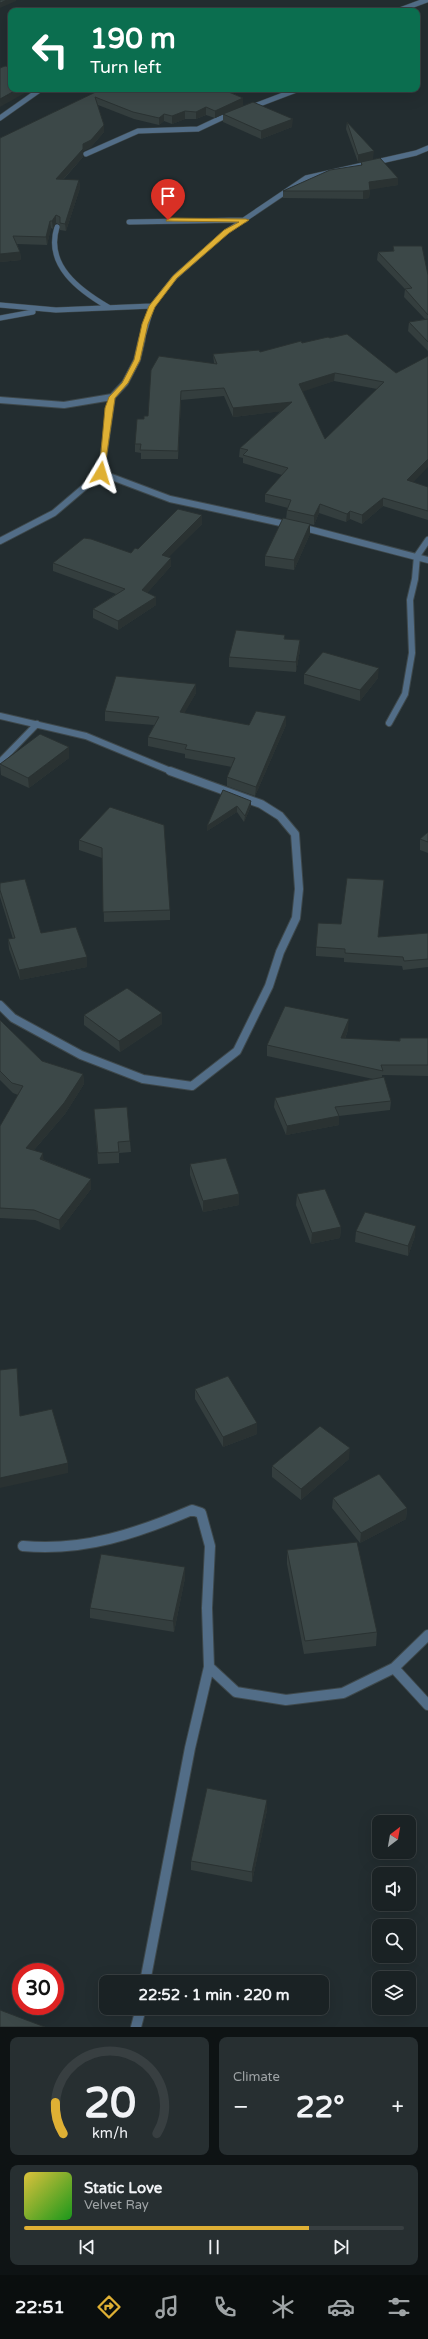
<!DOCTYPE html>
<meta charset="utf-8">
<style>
body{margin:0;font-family:"Varela Round",sans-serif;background:#272f31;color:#f1f3f6;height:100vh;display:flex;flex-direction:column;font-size:15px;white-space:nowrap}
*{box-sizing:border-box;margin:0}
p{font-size:13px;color:#9fa4a6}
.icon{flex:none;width:22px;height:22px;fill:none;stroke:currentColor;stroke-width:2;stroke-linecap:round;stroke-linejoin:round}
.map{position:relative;height:2027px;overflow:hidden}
.side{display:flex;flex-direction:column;gap:10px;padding:10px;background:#0e1314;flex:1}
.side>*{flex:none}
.guide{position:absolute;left:8px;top:8px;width:412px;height:84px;border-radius:8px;box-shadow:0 4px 16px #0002,0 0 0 1px #383f41;background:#0b6e4f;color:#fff;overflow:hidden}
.needle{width:26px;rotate:31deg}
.buttons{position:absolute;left:372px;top:1815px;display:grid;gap:8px}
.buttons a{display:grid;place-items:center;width:44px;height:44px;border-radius:8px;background:#1a2224;box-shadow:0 4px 16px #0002,0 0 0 1px #383f41;font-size:20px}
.speed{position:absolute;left:12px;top:1963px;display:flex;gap:8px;font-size:20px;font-weight:700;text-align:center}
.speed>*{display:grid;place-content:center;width:52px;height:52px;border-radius:50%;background:#1a2224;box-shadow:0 4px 16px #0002,0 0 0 1px #383f41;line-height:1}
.speed .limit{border:6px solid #d22;background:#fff;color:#111}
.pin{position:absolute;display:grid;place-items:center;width:34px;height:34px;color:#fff;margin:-41px -17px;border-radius:50% 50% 50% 0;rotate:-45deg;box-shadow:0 0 4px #0007}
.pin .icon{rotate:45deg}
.me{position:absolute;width:44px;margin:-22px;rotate:7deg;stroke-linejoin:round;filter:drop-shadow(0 0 3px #0008)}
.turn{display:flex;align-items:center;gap:14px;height:84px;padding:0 16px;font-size:18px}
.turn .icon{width:52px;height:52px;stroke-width:2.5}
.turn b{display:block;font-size:28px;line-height:34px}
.big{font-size:30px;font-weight:800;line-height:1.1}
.side .widget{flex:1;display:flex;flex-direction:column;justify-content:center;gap:6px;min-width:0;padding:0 14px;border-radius:8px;background:#272f31}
.side .dial{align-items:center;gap:0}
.dial svg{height:104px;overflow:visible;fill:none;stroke:#383f41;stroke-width:7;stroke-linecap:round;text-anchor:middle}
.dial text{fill:#f1f3f6;stroke:none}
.song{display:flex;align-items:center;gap:12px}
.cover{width:48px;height:48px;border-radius:6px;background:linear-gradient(135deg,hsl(50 70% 55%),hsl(120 70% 35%))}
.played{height:4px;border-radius:2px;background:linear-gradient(90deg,#dfb034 75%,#383f41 75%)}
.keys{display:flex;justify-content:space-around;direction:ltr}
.heat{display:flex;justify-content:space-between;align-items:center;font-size:22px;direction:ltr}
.side .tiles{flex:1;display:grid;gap:10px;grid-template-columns:1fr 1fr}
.widget:last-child{grid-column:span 2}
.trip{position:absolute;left:99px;top:1975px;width:230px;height:40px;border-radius:8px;background:#1a2224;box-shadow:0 4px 16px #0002,0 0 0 1px #383f41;font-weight:800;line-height:40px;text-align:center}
.tab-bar{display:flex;height:64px;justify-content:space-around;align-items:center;background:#0a0e0e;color:#9fa4a6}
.tab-bar .icon{width:28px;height:28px}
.tab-bar .on{color:#dfb034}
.tab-bar b{font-size:18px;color:#f1f3f6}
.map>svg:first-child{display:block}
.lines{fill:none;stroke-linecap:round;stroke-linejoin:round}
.street-far3-casing{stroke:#3e484b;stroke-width:6}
.street-far2-casing{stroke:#3e484b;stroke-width:8}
.street-far1-casing{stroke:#3e484b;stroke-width:10}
.street-casing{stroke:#3e484b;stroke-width:12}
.street-far3{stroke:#526d87;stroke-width:5}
.street-far2{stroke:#526d87;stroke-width:6}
.street-far1{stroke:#526d87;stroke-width:8}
.street{stroke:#526d87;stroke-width:10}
.wall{fill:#343e3e;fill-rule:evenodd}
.shaded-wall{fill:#2a3232}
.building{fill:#3c4848;stroke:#2a3232;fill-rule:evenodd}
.route{fill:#dfb034;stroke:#917222}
</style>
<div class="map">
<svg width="428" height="2027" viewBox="0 0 428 2027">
<rect width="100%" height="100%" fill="#232d30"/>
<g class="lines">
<defs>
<path id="street-far3" d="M397,11L427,0
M249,108L299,89
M0,118L41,89
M86,154L138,131L198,129L232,113
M129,222L245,220
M57,227C45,265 79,290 108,307
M0,305L56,310L152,306
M0,318L33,312
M142,340L152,306L175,277L226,232L306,178L416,153L428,148"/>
<path id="street-far2" d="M0,400L64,405L112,397
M101,473L170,499L290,525
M301,527L428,560
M0,541L54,513L101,473L112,397L125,383L137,360L142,339
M0,716L86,736L173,772
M389,723L405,694L412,653L410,600L415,579L417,556L428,540
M0,762L37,724"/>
<path id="street-far1" d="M0,1005L13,1018L81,1055L143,1079L192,1086L237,1051L269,986L280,952L296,918L299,889L295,834L280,816L261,804L170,771"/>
<path id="street" d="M23,1546C83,1552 138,1533 192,1510L201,1513L210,1546L207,1608L209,1667L236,1692L286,1700L343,1693L394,1668L428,1635
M394,1668L428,1705
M145,1982L190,1748L209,1667
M136,2027L141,2008"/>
</defs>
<!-- street-far3 casing -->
<use href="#street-far3" class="street-far3-casing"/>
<!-- street-far2 casing -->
<use href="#street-far2" class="street-far2-casing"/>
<!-- street-far1 casing -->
<use href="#street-far1" class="street-far1-casing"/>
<!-- street casing -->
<use href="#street" class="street-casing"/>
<!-- street-far3 -->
<use href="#street-far3" class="street-far3"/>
<!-- street-far2 -->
<use href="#street-far2" class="street-far2"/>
<!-- street-far1 -->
<use href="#street-far1" class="street-far1"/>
<!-- street -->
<use href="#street" class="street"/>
</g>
<!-- wall -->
<path class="wall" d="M102,89H240L232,93L243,98V106L234,110L292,127L261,139L223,122V114L215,118L206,115L196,119H185L172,124L164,121L159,125L134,119L98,105L104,132L91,147L83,151V157L63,180H79L80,188L66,231L60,230V225L56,223L53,229L51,228L47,245L17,244L20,252L21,260L0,262V138Z
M347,122L373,159L358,162L346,129Z
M361,162L398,178V185L370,189L369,198L363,199L283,198V191L361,165Z
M393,246L428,275V351L408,331L409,322L425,319L404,297L405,289L377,260L378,252L393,251Z
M330,338L396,373L413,482L428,487V520L383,506L362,524L350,519L346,522L319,513L314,525L310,524V534L294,570L265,566V556L286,519L287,510L288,508L265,502V494L282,475L243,463V458L239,457L240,448L281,411L233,417L224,396L181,400L178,459H141V453L135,452V444L144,419L214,363L213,354L260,352L302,343ZM334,381L377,389L325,439L302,391Z
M202,515V524L168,557L171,566L147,593L156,597V605L118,630L93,618V609L116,594L53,571V563L131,553Z
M285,635V639L300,640V650L296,672L229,667V657Z
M304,674L378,678L360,701L304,684Z
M196,684V693L184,713L249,725L286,716V725L255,796L227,786V777L232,767L185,758V754L148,746V737L154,725L105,721V711Z
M69,758L29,788L1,775L0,764Z
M223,790L251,806L244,822L237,812L207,831Z
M110,807L170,910V920L104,922L102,858L79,850V840Z
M428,832V853L420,850V839Z
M384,880L378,937L428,933V967L403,970L402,966L344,962V958L316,956V947L341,924Z
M0,883L41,933L87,967L20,980L9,949L8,939H13L0,897Z
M84,1015L162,1024L120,1052L84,1025Z
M0,1020L42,1061L83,1074L84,1084L65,1114L34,1150L44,1160L91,1179V1189L60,1230L35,1220L0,1218V1126L18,1095L13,1093L0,1080Z
M348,1030L345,1039L399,1041L400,1038H428V1076L382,1075V1077L391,1101L390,1110L339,1116V1125L286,1135L274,1107L275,1098L373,1079L267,1056V1045Z
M94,1109L130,1141L131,1152L119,1153V1163L98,1164Z
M190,1164L239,1194V1205L203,1212L190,1175Z
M297,1194L341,1227L340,1238L311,1244L296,1205Z
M356,1231L415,1236L408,1256L355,1242Z
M195,1389L257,1434L223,1447L195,1399Z
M349,1459L301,1500L272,1477V1466Z
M333,1498L407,1508L406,1519L360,1543L332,1508Z
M287,1550L377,1632L376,1646L304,1654L287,1564Z
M185,1567V1578L174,1632L90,1618V1608Z
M267,1810L252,1882L191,1870V1861Z"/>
<!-- shaded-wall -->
<path class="shaded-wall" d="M7,0H16V1L0,8V3Z
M18,89H32L0,107V99Z
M226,89H240L224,97V90Z
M243,98V106L215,118V111Z
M206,107V115L196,119V112Z
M185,111V119L172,124V116Z
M164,114V121L159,125V118Z
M293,119L292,127L261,139V131Z
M104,125V132L91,147L83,151V157L56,187V179L83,144Z
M374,151L373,159L358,162V155Z
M398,178V185L369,190V182Z
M79,180L80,188L66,231L65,224Z
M370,190L369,198L363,199V191Z
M56,215V223L53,229L52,221Z
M50,221L51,228L47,245L46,237Z
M20,252L21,260L0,262V254Z
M335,373L334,381L299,393V384Z
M181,391V400L178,459V451Z
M292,402V410L233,417V408Z
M428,459V467L407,489V480Z
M383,498V506L362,524V515Z
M320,504L319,513L314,525V516Z
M350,511V519L346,522L347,514Z
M202,515V524L162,564V555Z
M310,524V534L294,570V560Z
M171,558V566L142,599V590Z
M156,597V605L118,630V621Z
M300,640V650L296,672V662Z
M379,668L378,678L360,701V690Z
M196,684V693L180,721V712Z
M286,716V725L255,796L256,787Z
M69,747V758L29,788L28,778Z
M251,801V806L244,822L245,816Z
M237,806V812L207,831V826Z
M87,957V967L20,980L19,970Z
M162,1013V1024L120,1052L119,1041Z
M349,1019L348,1030L341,1049V1038Z
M83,1074L84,1084L65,1114L27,1158L26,1148Z
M339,1116V1125L286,1135L287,1126Z
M43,1153L44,1163L40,1159Z
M91,1179V1189L60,1230L59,1220Z
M239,1194V1205L203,1212V1201Z
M416,1226L415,1236L408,1256V1246Z
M341,1227L340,1238L311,1244L312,1233Z
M257,1423V1434L223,1447V1437Z
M350,1448L349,1459L301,1500V1489Z
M68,1463V1473L0,1488V1478Z
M407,1508L406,1519L360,1543L361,1533Z
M185,1567V1578L174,1632L173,1621Z
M267,1800V1810L252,1882V1872Z"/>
<!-- building -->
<path class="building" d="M0,0H7L0,3Z
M5,66L11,67V89H18L0,99V68Z
M102,89H226L224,90L243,98L215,111L206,107L196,112L185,111L172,116L164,114L159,118L133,112L95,97L104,125L91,140L83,144V149L56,179L79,180L65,224L60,223V217L56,215L52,221H50L46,237L13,236L20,252L0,254V138Z
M253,102L293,119L261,131L223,114Z
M347,122L374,151L358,155Z
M380,158L398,178L369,182L370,190L363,191H283L330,170L362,165L361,162Z
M393,246H422L428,275V315L405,289L412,288L378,252L394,251Z
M428,319V342L409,322Z
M347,334L396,373L428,356V459L407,480L428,487V511L383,498L362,515L350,511L347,514L320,504L314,516L287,510L291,500L265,494L288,468L243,455L248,450L240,448L292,402L233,408L224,388L181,391L178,451L140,450L141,444H135L137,419H144V416H148L151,370L159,356L217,364L213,354L259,350L260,352L301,341L302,343L328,337L330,338ZM335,373L384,382L325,439L299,384Z
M178,509L202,515L162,555L171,558L142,590L156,597L118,621L93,609L125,589L53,563L84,538L91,539L131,553L135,548L138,549Z
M283,518L310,524L294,560L265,556Z
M236,630L285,635L284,639L300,640L296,662L229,657Z
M323,652L379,668L360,690L304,674Z
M116,676L196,684L180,712L249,725L256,711L286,716L256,787L227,777L235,758L185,749L187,745L148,737L159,717L105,711Z
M40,734L69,747L28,778L0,764Z
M223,790L251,801L245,816L237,806L207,826Z
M110,807L164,825L170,910L103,912L102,848L79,840Z
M428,832V842L420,839Z
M347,878L384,880L378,937L428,933V959L404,961L403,957L345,953V949L316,947L318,923L341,924Z
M25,879L41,933L76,927L87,957L19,970L8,939L15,938L0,890V883Z
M127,988L162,1013L119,1041L84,1015Z
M285,1006L349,1019L341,1038L400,1041V1038H428V1065H381L383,1071L267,1045Z
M0,1020L42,1061L83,1074L64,1103L26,1148L43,1153L40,1159L91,1179L59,1220L34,1210L0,1208V1126L23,1086L12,1083L0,1071Z
M384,1077L391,1101L335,1107L339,1116L287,1126L275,1098Z
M127,1107L130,1141L118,1142L119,1152L98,1153L94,1109Z
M226,1158L239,1194L203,1201L190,1164Z
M325,1189L341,1227L312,1233L297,1194Z
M365,1212L416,1226L408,1246L356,1231Z
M17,1368L20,1416L52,1409L68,1463L0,1478V1370Z
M228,1376L257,1423L223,1437L195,1389Z
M320,1426L350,1448L301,1489L272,1466Z
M379,1474L407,1508L361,1533L333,1498Z
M357,1542L377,1632L305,1641L287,1550Z
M101,1554L185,1567L173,1621L90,1608Z
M207,1788L267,1800L252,1872L191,1861Z
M0,2010L45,2027H0Z"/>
<!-- route -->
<path class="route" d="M168,218L246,219L249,220L229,233L177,278L155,307L148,324L140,360L128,383L115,398L104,473L99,474L105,408L109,397L122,383L134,360L142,324L149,306L173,276L224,230L239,222L166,221Z"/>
</svg>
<div class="buttons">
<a><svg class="needle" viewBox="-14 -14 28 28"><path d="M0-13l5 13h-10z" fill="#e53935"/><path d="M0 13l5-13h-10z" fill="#9fa4a6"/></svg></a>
<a><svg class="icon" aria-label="sound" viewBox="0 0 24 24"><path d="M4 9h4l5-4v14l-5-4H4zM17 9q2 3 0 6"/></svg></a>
<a><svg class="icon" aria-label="search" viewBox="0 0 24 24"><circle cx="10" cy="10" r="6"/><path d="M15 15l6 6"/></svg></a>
<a><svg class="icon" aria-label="layers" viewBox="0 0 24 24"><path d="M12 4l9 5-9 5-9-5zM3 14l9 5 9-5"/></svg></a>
</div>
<div class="speed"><div class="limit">30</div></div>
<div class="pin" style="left:168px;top:220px;background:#d93025"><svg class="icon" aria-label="arrive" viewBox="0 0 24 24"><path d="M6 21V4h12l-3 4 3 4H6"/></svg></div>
<svg class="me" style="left:101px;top:473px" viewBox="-20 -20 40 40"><path d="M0-17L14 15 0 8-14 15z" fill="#dfb034" stroke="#fff" stroke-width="4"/></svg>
<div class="trip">22:52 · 1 min · 220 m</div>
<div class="guide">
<div class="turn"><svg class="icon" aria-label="left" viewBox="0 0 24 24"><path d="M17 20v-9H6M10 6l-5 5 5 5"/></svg><div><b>190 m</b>Turn left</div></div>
</div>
</div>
<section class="side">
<div class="tiles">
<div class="widget dial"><svg viewBox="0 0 100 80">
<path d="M14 69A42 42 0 1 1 86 69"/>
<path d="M14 69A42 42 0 0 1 8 45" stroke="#dfb034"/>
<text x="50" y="56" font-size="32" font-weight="700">20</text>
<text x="50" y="72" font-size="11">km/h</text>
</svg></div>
<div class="widget"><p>Climate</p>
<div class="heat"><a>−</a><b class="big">22°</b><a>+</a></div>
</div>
<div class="widget">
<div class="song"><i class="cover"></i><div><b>Static Love</b><p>Velvet Ray</p></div></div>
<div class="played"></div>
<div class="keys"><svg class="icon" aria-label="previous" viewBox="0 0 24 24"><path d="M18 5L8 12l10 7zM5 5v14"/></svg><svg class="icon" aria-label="pause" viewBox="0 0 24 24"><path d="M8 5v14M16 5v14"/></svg><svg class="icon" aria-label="next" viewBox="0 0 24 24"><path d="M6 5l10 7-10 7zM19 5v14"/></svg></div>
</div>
</div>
</section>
<nav class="tab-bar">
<b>22:51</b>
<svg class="icon on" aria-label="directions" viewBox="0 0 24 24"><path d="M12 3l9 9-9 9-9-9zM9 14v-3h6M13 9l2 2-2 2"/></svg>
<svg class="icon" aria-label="music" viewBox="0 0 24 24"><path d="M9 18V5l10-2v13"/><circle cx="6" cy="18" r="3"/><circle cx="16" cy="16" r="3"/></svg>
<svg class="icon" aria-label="phone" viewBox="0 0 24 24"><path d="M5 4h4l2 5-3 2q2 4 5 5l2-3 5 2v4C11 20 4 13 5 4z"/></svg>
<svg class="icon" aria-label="climate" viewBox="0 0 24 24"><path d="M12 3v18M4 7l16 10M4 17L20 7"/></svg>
<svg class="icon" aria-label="car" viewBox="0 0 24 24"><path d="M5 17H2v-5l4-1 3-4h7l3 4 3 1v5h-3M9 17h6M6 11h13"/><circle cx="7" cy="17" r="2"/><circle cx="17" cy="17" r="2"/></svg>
<svg class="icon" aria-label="filters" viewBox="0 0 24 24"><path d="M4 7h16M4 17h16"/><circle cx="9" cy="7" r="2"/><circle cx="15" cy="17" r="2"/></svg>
</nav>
